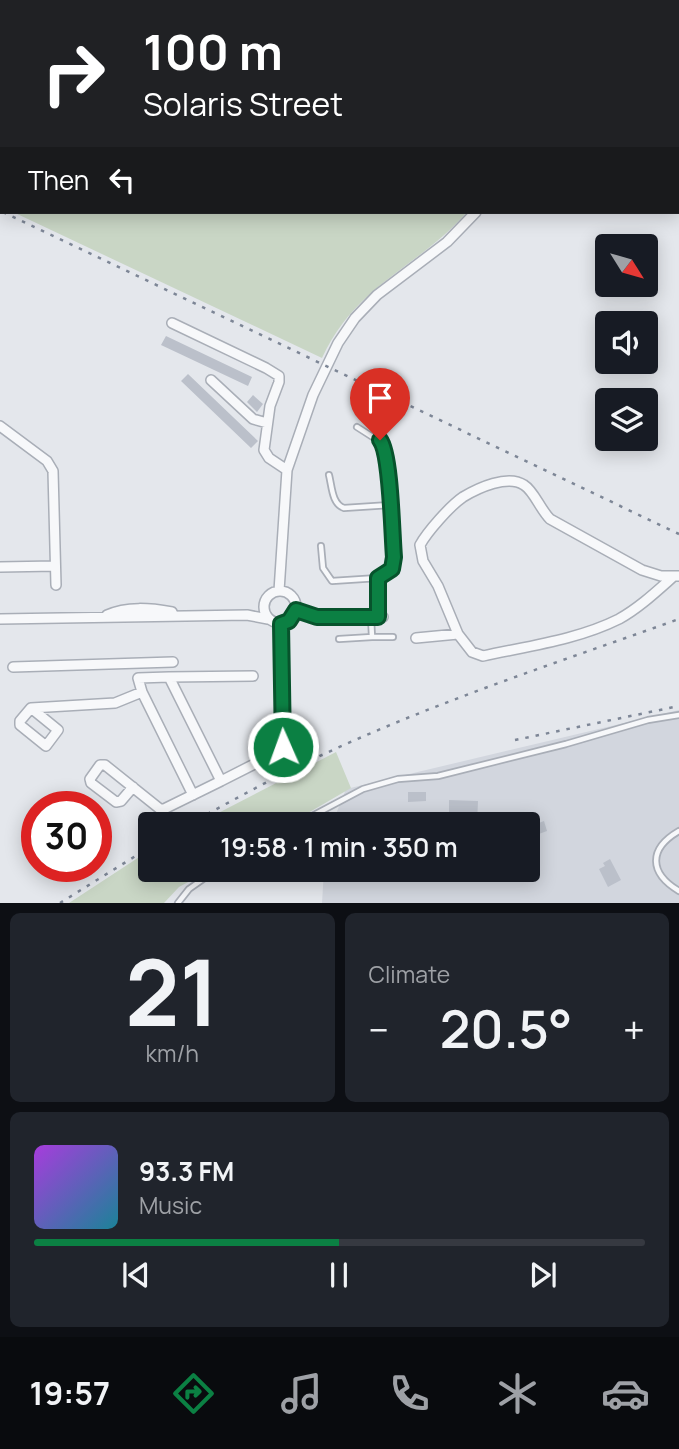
<!DOCTYPE html>
<meta charset="utf-8">
<style>
body{margin:0;font-family:Manrope,sans-serif;background:#20242c;color:#f1f3f6;height:100vh;display:flex;flex-direction:column;font-size:26px;white-space:nowrap}
*{box-sizing:border-box;margin:0}
p{font-size:23px;color:#9ea1a6}
.icon{flex:none;width:38px;height:38px;fill:none;stroke:currentColor;stroke-width:2;stroke-linecap:round;stroke-linejoin:round}
.map{position:relative;height:903px;overflow:hidden}
.side{display:flex;flex-direction:column;gap:10px;padding:10px;background:#0d0f14;flex:1}
.side>*{flex:none}
.banner{position:absolute;left:0px;top:0px;width:679px;height:214px;box-shadow:0 4px 18px #0003;background:#202124;color:#fff;overflow:hidden}
.needle{width:46px;rotate:127deg}
.fabs{position:absolute;left:595px;top:234px;display:grid;gap:14px}
.fabs a{display:grid;place-items:center;width:63px;height:63px;border-radius:7px;background:#171b24;box-shadow:0 4px 18px #0003;font-size:35px}
.speed{position:absolute;left:21px;top:791px;display:flex;gap:14px;font-size:35px;font-weight:700;text-align:center}
.speed>*{display:grid;place-content:center;width:91px;height:91px;border-radius:50%;background:#171b24;box-shadow:0 4px 18px #0003;line-height:1}
.speed .limit{border:10px solid #d22;background:#fff;color:#111}
.pin{position:absolute;display:grid;place-items:center;width:60px;height:60px;color:#fff;margin:-72px -30px;border-radius:50% 50% 50% 0;rotate:-45deg;box-shadow:0 0 7px #0007}
.pin .icon{rotate:45deg}
.me{position:absolute;width:77px;margin:-38px;rotate:358deg;stroke-linejoin:round;filter:drop-shadow(0 0 5px #0008)}
.turn{display:flex;align-items:center;gap:24px;height:147px;padding:0 28px;font-size:32px}
.turn .icon{width:91px;height:91px;stroke-width:2.5}
.turn b{display:block;font-size:49px;line-height:60px}
.then{display:flex;align-items:center;height:66px;padding:0 28px;background:#0003;gap:14px;font-size:26px}
.big{font-size:52px;font-weight:600;line-height:1.1}
.side .tile{flex:1;display:flex;flex-direction:column;justify-content:center;gap:10px;min-width:0;padding:0 24px;border-radius:10px;background:#20242c}
.side .dial{align-items:center;gap:0}
.dial b{font-size:91px;line-height:1}
.song{display:flex;align-items:center;gap:21px}
.cover{width:84px;height:84px;border-radius:10px;background:linear-gradient(135deg,hsl(280 70% 55%),hsl(190 70% 35%))}
.played{height:7px;border-radius:4px;background:linear-gradient(90deg,#0b8043 50%,#363941 50%)}
.keys{display:flex;justify-content:space-around;direction:ltr}
.heat{display:flex;justify-content:space-between;align-items:center;font-size:38px;direction:ltr}
.side .tiles{flex:1;display:grid;gap:10px;grid-template-columns:1fr 1fr}
.tile:last-child{grid-column:span 2}
.trip{position:absolute;left:138px;top:812px;width:402px;height:70px;border-radius:7px;background:#171b24;box-shadow:0 4px 18px #0003;font-weight:600;line-height:70px;text-align:center}
.dock{display:flex;height:112px;justify-content:space-around;align-items:center;background:#090b0e;color:#9ea1a6}
.dock .icon{width:49px;height:49px}
.dock .active{color:#0b8043}
.dock b{font-size:32px;color:#f1f3f6}
.map>svg:first-child{display:block}
.built{fill:#d2d6de}
.green{fill:#c9d6c5}
.building{fill:#bbc0ca}
.lines{fill:none;stroke-linecap:round;stroke-linejoin:round}
.lane-casing{stroke:#a9aeb7;stroke-width:8}
.street-casing{stroke:#a9aeb7;stroke-width:12}
.secondary-casing{stroke:#a9aeb7;stroke-width:16}
.primary-casing{stroke:#a3abb8;stroke-width:18}
.lane{stroke:#f7f8fa;stroke-width:4.5}
.street{stroke:#f7f8fa;stroke-width:9}
.secondary{stroke:#fff;stroke-width:12}
.primary{stroke:#fff;stroke-width:14}
.rail{stroke:#7d8696;stroke-width:2.5;stroke-dasharray:3.5 7;stroke-linecap:butt}
.route-casing{stroke:#07532c;stroke-width:18}
.route{stroke:#0b8043;stroke-width:12}
</style>
<div class="map">
<svg width="679" height="903" viewBox="0 0 679 903">
<rect width="100%" height="100%" fill="#e4e7ec"/>
<!-- built -->
<path class="built" d="M679,710V903H322L324,870H528V824H332L346,789Z"/>
<!-- green -->
<path class="green" d="M0,7L2,8V206H0Z
M13,212H467C417,269 357,283 322,358Z
M336,752L351,788L289,824H197Z
M150,850V870H210L179,887L164,903H69Z"/>
<!-- building -->
<path class="building" d="M166,336L252,377L248,386L161,345Z
M188,374L258,441L251,448L181,381Z
M253,395L263,404L257,412L247,402Z
M408,792H426V801L408,802Z
M449,800L478,801L477,824H449Z
M544,821L547,831L528,838V827Z
M610,859L621,880L608,887L599,869L605,866L603,863Z"/>
<g class="lines">
<defs>
<path id="lane" d="M357,427L382,443L388,479L394,564L390,572L378,578V616
M329,475C332,487 332,504 344,508L390,505
M321,546L323,568L332,581L378,578
M372,637H393
M339,639L372,637L371,618
M297,824L363,789L398,779L438,776L566,744L648,720L679,715
M679,831C648,849 649,873 679,891
M379,870L398,873
M178,903L189,889L216,870"/>
<path id="street" d="M314,0L326,2
M230,2L231,0
M417,2L418,0
M598,2V0
M668,2V0
M677,42H679
M172,323L266,368L279,376V382L270,406L264,450L269,458L287,470
M211,380L253,419L267,423
M0,426L47,461L53,471L56,585
M0,567L55,566
M264 607a16 16 0 1 1 32 0a16 16 0 1 1-32 0Z
M279,591L287,470L313,395L338,343L355,318L377,295L447,242L476,212
M296,610L317,617H383
M107,615C127,606 150,608 172,612
M0,619L247,615L268,619
M458,634L438,586L423,561L420,545C427,532 450,506 463,497C478,488 508,474 524,485C534,491 540,509 550,519L642,570L661,576H679
M416,638L458,634L472,652L483,656C528,646 577,640 619,619C639,608 657,591 674,576
M13,667L173,662
M253,676L169,677L221,781L282,750L281,624
M169,677L138,678L142,692L193,795
M31,708L58,730L46,746L20,725V721L31,708L115,703L142,692
M133,787L121,801L116,802L91,783L90,779L100,765H105L160,809H164L221,781"/>
<path id="secondary" d="M551,2V0"/>
<path id="primary" d="M0,0L12,2
M160,0L171,2
M677,76L679,77
M677,100L679,101"/>
</defs>
<!-- lane casing -->
<use href="#lane" class="lane-casing"/>
<!-- street casing -->
<use href="#street" class="street-casing"/>
<!-- secondary casing -->
<use href="#secondary" class="secondary-casing"/>
<!-- primary casing -->
<use href="#primary" class="primary-casing"/>
<!-- lane -->
<use href="#lane" class="lane"/>
<!-- street -->
<use href="#street" class="street"/>
<!-- secondary -->
<use href="#secondary" class="secondary"/>
<!-- primary -->
<use href="#primary" class="primary"/>
<!-- rail -->
<path class="rail" d="M3,212L679,534
M515,740L679,706
M189,824C224,805 260,785 297,767C419,707 551,665 679,619
M60,903L150,847"/>
</g>
<g class="lines">
<defs>
<path id="route" d="M283,747L281,624L289,621L296,610L317,617H378V578L392,569L394,557C392,535 391,454 380,440"/>
</defs>
<!-- route casing -->
<use href="#route" class="route-casing"/>
<!-- route -->
<use href="#route" class="route"/>
</g>
</svg>
<div class="fabs">
<a><svg class="needle" viewBox="-14 -14 28 28"><path d="M0-13l5 13h-10z" fill="#e53935"/><path d="M0 13l5-13h-10z" fill="#9ea1a6"/></svg></a>
<a><svg class="icon" aria-label="sound" viewBox="0 0 24 24"><path d="M4 9h4l5-4v14l-5-4H4zM17 9q2 3 0 6"/></svg></a>
<a><svg class="icon" aria-label="layers" viewBox="0 0 24 24"><path d="M12 4l9 5-9 5-9-5zM3 14l9 5 9-5"/></svg></a>
</div>
<div class="speed"><div class="limit">30</div></div>
<div class="pin" style="left:380px;top:440px;background:#d93025"><svg class="icon" aria-label="arrive" viewBox="0 0 24 24"><path d="M6 21V4h12l-3 4 3 4H6"/></svg></div>
<svg class="me" style="left:283px;top:747px" viewBox="-20 -20 40 40"><circle r="17" fill="#0b8043" stroke="#fff" stroke-width="3"/><path d="M0-11L8 9 0 5-8 9z" fill="#fff"/></svg>
<div class="trip">19:58 · 1 min · 350 m</div>
<div class="banner">
<div class="turn"><svg class="icon" aria-label="right" viewBox="0 0 24 24"><path d="M7 20v-9h11M14 6l5 5-5 5"/></svg><div><b>100 m</b>Solaris Street</div></div>
<div class="then">Then<svg class="icon" aria-label="left" viewBox="0 0 24 24"><path d="M17 20v-9H6M10 6l-5 5 5 5"/></svg></div>
</div>
</div>
<section class="side">
<div class="tiles">
<div class="tile dial"><b>21</b><p>km/h</p></div>
<div class="tile"><p>Climate</p>
<div class="heat"><a>−</a><b class="big">20.5°</b><a>+</a></div>
</div>
<div class="tile">
<div class="song"><i class="cover"></i><div><b>93.3 FM</b><p>Music</p></div></div>
<div class="played"></div>
<div class="keys"><svg class="icon" aria-label="previous" viewBox="0 0 24 24"><path d="M18 5L8 12l10 7zM5 5v14"/></svg><svg class="icon" aria-label="pause" viewBox="0 0 24 24"><path d="M8 5v14M16 5v14"/></svg><svg class="icon" aria-label="next" viewBox="0 0 24 24"><path d="M6 5l10 7-10 7zM19 5v14"/></svg></div>
</div>
</div>
</section>
<nav class="dock">
<b>19:57</b>
<svg class="icon active" aria-label="directions" viewBox="0 0 24 24"><path d="M12 3l9 9-9 9-9-9zM9 14v-3h6M13 9l2 2-2 2"/></svg>
<svg class="icon" aria-label="music" viewBox="0 0 24 24"><path d="M9 18V5l10-2v13"/><circle cx="6" cy="18" r="3"/><circle cx="16" cy="16" r="3"/></svg>
<svg class="icon" aria-label="phone" viewBox="0 0 24 24"><path d="M5 4h4l2 5-3 2q2 4 5 5l2-3 5 2v4C11 20 4 13 5 4z"/></svg>
<svg class="icon" aria-label="climate" viewBox="0 0 24 24"><path d="M12 3v18M4 7l16 10M4 17L20 7"/></svg>
<svg class="icon" aria-label="car" viewBox="0 0 24 24"><path d="M5 17H2v-5l4-1 3-4h7l3 4 3 1v5h-3M9 17h6M6 11h13"/><circle cx="7" cy="17" r="2"/><circle cx="17" cy="17" r="2"/></svg>
</nav>
